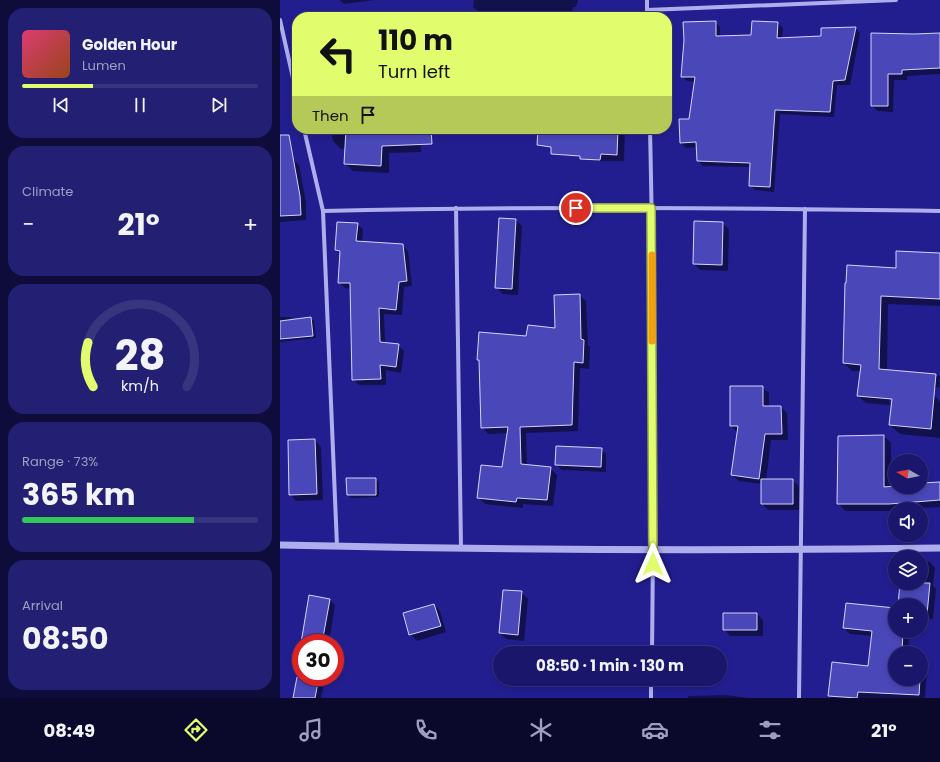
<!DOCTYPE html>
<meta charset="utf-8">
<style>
body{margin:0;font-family:Poppins,sans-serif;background:#231f72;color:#f1f3f6;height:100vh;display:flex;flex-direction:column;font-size:15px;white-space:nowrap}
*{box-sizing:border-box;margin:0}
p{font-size:13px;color:#9f9fc2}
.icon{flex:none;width:22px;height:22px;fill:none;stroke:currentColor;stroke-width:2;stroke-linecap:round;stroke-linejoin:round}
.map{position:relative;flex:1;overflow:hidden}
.panel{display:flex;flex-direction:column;gap:8px;padding:8px;background:#0e0c3b;width:280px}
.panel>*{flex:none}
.guide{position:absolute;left:12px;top:12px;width:380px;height:122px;border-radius:16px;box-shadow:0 2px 6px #0003,0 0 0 1px #38357f;background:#e1fc6d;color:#111;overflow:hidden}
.needle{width:26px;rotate:279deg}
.buttons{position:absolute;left:608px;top:454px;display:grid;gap:8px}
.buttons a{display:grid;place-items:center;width:40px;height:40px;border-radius:50%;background:#1a166c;box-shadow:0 2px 6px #0003,0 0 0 1px #38357f;font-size:20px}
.speed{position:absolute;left:12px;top:634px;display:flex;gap:8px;font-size:20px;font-weight:700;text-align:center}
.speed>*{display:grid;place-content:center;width:52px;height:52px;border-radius:50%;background:#1a166c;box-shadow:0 2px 6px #0003,0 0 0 1px #38357f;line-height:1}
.speed .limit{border:6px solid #d22;background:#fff;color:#111}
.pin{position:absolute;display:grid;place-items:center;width:34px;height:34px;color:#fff;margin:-17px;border:2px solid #fff;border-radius:50%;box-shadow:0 1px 4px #0007}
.me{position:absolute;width:44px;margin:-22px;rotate:0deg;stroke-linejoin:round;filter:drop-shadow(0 0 3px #0008)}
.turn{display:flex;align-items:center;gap:14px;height:84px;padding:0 20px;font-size:18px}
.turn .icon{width:52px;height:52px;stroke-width:2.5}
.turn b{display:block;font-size:28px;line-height:34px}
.then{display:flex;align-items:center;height:38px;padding:0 20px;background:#0003;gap:8px;font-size:15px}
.big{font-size:30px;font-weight:700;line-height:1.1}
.panel .widget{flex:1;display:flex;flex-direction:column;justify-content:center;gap:6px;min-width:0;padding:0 14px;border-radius:16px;background:#231f72}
.panel .dial{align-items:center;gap:0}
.dial svg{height:104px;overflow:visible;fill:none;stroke:#38357f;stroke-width:7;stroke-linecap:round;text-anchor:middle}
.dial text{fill:#f1f3f6;stroke:none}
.song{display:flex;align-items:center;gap:12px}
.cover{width:48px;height:48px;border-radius:6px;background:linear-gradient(135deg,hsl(340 70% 55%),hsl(20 70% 35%))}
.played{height:4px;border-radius:2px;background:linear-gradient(90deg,#e1fc6d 30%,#38357f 30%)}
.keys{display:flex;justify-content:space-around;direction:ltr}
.heat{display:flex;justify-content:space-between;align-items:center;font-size:22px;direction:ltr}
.charge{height:6px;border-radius:3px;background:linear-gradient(90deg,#34c759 73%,#38357f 0)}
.trip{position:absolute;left:213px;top:646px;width:234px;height:40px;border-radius:20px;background:#1a166c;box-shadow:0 2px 6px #0003,0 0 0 1px #38357f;font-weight:700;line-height:40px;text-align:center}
.dock{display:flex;height:64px;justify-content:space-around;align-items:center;background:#0a092b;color:#9f9fc2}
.dock .icon{width:28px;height:28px}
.dock .active{color:#e1fc6d}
.dock b{font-size:18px;color:#f1f3f6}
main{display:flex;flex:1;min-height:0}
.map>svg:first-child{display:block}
.shadow{fill:#0007}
.building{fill:#4a47b8;stroke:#d4d4fa}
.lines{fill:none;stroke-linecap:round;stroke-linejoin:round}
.minor{stroke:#afaeed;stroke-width:4}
.tertiary{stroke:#afaeed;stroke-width:7}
.route-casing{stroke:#92a447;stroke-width:10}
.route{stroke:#e1fc6d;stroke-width:7}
.slow{stroke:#f59e0b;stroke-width:7}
</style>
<main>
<section class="panel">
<div class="widget">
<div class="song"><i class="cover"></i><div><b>Golden Hour</b><p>Lumen</p></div></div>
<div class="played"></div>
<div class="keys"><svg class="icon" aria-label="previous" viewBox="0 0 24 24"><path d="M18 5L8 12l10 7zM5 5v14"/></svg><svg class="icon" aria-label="pause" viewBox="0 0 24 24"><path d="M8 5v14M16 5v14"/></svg><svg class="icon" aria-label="next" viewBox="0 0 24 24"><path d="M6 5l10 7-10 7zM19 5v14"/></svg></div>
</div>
<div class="widget"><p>Climate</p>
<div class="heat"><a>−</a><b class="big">21°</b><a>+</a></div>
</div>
<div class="widget dial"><svg viewBox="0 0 100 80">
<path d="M14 69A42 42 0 1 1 86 69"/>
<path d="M14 69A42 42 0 0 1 10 35" stroke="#e1fc6d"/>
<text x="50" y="56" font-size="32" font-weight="700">28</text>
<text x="50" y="72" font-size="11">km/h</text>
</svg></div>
<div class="widget"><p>Range · 73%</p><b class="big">365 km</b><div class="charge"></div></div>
<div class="widget"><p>Arrival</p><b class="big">08:50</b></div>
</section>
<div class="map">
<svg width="660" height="698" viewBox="0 0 660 698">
<rect width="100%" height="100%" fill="#231e90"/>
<!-- shadow -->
<path class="shadow" d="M60,0H95L64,4Z
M194,0H298L296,7H293L291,17H228L199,12L193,7Z
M435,22L440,27V37L472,36L498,23L503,28L502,39L542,37L575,28L580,33L570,85H557L554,117L500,114L494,192L475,190L470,185L471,167L423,166L418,161V147L406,148L401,143L400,120H410L416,82L407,81L402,76Z
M592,34L634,35L660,34V74L627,76V80H614L613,112L598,111L592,106Z
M51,129H140L141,152L109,153V173L73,171L65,164L66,148L61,149L53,141Z
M217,129H231L230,130Z
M261,129H345L344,161H317L309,154Z
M0,158L13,159L19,165L26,203V220L0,222Z
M236,220L242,226L238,295L223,294L216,287Z
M442,223L449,229L448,271L420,270L414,264Z
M77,224L83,229L82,243L122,245L128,251L132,286L124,287L122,315L104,314L105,343L118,345L124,351L121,373L106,370V385H79L73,379L71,289L65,288L59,282L61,255L56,250Z
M660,272V306L608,304L607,370L660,376V387L634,393L654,395L660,402V438L620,434L610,425L613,398L609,399L610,405L586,403L578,396L581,371H572L564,363L566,284Z
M299,295L306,301L308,345L310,347L309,369L300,368L298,431L246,433L247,466L270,468L277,475L273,506L243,504V508L205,504L198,497L223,468L228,433L208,434L202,427L247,337L276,329Z
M0,317H10L13,320L31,318L34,321L36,338L0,342Z
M451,387H482L489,393V407H501L507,413L508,440H491L486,480H512L519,486V510H488L482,504V484L459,481L452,475L458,433L451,426Z
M604,436L611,443V488L641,487V484L660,483V507L615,509V511H565L558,503L559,437Z
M35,440L41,447L43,500L16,501L10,494Z
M321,449L326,454V472L282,470L276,465Z
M96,479L99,482V497L71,498L68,495Z
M641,561L650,562L655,568L653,586L656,589L653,619L641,618V605H619L621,583H641Z
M241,592L248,599L244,641L226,639L220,633Z
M50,600L55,605L49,643H22Z
M154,605L160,611L166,632L137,641L130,634Z
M615,609V631H629L628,653H615V679H641V658L647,664L645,698H551L549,696L589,667L593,636L570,634L564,628Z
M477,614L483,620V636H450L444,629Z
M21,646V677H43L42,681L44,683L41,698H16L14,697L19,671L17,670Z
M447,695L468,698H408V696Z"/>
<!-- building -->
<path class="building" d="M436,21V36L471,35L472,21L498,22L497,38L541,36V28L576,27L565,80L553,81L550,112L495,110L490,187L469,186L470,163L417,161L416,142L400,143L399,119H409L415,77H401L404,40L403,22Z
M591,33L634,34L660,33V68L622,70V74H608V106H591Z
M66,129H151L152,144L102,146L101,166L64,164Z
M258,129H338L337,155L321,154L320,160L300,159V156L271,154V147L257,145Z
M0,135H9L20,196L21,215L0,216Z
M219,218L236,219L232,289L215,288Z
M414,221L443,222L442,265L413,264Z
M57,222L78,223L76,241L123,244L127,281L119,282L116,310L99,308L100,342L119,344L116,367L100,365L101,379L72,380L70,283H58L60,251L55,250Z
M616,251L660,253V299L601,296L599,369L656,374L651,429L609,425L612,399L577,396L581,365L563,363L565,283H566L567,265L616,268Z
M300,294L301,339L304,340L303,363L294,362L292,425L240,427L241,464L271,467L267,500L237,498L236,502L197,498L201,465L222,467L228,427L201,428L199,360H197L199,332L246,336L248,325L275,328L274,295Z
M31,317L33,336L0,339V321Z
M450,386H483V406H501L502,434H485L479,479L451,475L458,426H450Z
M604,435V487L615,486L641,487V483L660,482V500L609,504H557L558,436Z
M35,439L37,494L9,495L8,440Z
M276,446L322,448L321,467L275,465Z
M66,478H96V495H67Z
M481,479H513V504H481Z
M620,583H650L647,614L641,613V605H618Z
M223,590L242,591L238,635L219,633Z
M29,595L50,599L42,643H21Z
M566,603L615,608V631H623L622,653H615V679H640L639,695L578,692L577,698L548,696L552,662L588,666L592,631L563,628Z
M154,604L161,626L129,635L123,613Z
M443,613H477V630H443Z
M17,677H39L35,698H13Z"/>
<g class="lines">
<!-- minor -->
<path class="minor" d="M367,0V17
M367,10L616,0
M0,20L17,96
M24,129L43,211L57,546
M370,129C374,304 374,478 372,653
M176,208L181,548
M43,211C249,206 454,208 660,211
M371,698V679
M519,698L525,209"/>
<!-- tertiary -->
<path class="tertiary" d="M0,545C220,550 440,551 660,548"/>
</g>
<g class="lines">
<defs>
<path id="route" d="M296,208H371L373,564"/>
</defs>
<!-- route casing -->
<use href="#route" class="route-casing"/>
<!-- route -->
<use href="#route" class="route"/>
<!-- slow -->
<path class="slow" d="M372,255V341"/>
</g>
</svg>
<div class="buttons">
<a><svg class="needle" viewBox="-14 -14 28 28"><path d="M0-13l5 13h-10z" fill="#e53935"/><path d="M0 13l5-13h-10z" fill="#9f9fc2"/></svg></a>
<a><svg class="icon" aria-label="sound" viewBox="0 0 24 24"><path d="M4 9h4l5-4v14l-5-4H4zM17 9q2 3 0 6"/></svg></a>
<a><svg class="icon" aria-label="layers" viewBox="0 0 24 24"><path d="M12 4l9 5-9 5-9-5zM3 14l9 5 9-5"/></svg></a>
<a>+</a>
<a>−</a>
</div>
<div class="speed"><div class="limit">30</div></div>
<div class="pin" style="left:296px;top:208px;background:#d93025"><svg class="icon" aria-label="arrive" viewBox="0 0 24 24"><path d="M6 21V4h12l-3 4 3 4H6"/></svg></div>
<svg class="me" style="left:373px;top:564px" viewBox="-20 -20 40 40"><path d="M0-17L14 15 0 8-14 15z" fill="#e1fc6d" stroke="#fff" stroke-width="4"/></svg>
<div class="trip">08:50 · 1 min · 130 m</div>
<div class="guide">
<div class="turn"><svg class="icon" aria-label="left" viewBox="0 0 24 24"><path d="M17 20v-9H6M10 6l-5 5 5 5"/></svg><div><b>110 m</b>Turn left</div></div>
<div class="then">Then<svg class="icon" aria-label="arrive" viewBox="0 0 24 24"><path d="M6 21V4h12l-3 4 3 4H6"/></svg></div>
</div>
</div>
</main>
<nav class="dock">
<b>08:49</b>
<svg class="icon active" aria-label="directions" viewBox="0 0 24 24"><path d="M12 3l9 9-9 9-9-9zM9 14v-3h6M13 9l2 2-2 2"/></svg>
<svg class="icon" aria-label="music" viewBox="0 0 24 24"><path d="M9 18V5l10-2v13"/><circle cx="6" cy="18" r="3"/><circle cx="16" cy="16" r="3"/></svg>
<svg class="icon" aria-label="phone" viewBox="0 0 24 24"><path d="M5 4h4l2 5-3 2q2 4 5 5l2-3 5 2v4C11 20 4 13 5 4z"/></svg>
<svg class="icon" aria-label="climate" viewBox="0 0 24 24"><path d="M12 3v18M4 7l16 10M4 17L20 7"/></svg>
<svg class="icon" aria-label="car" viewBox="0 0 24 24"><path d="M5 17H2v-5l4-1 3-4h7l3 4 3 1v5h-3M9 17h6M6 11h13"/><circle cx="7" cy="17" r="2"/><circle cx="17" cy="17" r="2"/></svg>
<svg class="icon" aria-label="filters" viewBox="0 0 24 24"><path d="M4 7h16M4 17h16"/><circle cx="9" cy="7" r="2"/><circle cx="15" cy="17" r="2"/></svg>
<b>21°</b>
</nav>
